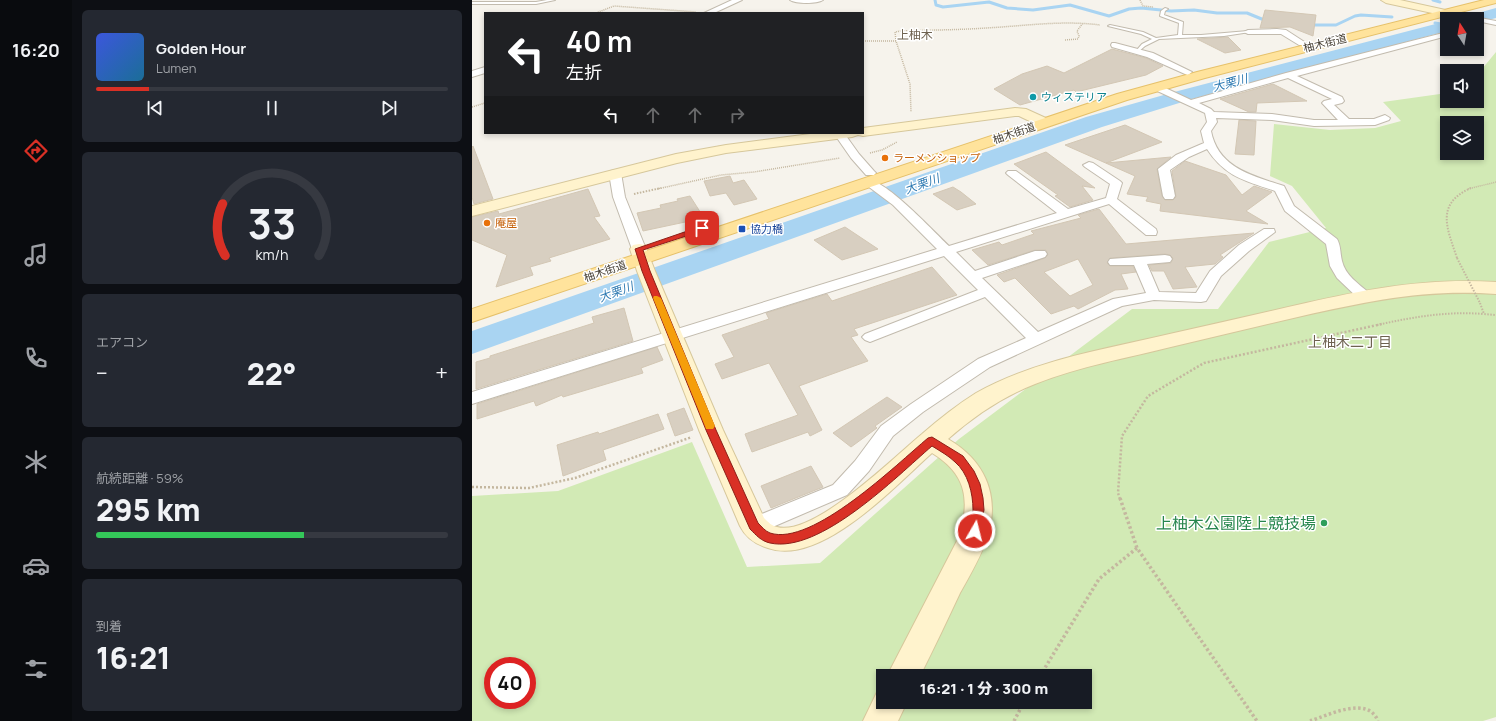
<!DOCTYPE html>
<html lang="ja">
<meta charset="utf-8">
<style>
body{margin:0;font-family:Manrope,"Noto Sans JP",sans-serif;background:#242831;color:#f1f3f6;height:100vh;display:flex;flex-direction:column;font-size:15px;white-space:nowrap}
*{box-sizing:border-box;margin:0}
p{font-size:13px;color:#9ea1a6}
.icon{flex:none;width:22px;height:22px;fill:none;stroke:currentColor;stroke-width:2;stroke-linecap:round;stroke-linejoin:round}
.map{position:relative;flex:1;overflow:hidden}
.drawer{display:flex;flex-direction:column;gap:10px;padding:10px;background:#0d0f14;width:400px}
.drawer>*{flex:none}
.hud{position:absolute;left:12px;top:12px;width:380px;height:122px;border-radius:0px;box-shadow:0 2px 6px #0003;background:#202124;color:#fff;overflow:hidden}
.needle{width:26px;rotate:349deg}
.fabs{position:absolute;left:968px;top:12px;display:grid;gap:8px}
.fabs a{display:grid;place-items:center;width:44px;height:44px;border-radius:0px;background:#171b24;box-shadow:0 2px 6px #0003;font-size:20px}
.speed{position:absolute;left:12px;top:657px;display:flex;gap:8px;font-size:20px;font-weight:700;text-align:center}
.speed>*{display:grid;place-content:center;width:52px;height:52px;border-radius:50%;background:#171b24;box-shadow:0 2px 6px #0003;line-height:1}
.speed .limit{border:6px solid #d22;background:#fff;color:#111}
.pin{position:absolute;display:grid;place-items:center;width:34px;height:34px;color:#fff;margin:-17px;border-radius:8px;box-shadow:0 2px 6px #0006}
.me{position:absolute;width:44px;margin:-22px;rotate:8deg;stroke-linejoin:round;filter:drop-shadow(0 0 3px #0008)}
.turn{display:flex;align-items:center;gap:14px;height:84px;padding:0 16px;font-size:18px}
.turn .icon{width:52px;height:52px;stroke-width:2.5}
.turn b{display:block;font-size:28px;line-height:34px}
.lanes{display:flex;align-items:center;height:38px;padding:0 16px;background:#0003;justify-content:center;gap:20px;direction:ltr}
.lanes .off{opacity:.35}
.big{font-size:30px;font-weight:800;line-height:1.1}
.drawer .widget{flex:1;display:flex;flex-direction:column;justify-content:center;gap:6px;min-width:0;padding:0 14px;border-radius:6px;background:#242831}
.drawer .dial{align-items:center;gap:0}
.dial svg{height:104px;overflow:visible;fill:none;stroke:#363941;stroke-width:7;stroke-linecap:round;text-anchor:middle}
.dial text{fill:#f1f3f6;stroke:none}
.song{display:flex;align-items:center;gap:12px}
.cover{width:48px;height:48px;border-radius:6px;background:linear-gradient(135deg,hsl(230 70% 55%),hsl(200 70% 35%))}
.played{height:4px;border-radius:2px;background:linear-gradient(90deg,#d93025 15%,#363941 15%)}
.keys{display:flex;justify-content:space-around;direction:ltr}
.heat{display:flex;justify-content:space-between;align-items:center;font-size:22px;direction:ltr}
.charge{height:6px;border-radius:3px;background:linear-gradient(90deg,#34c759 59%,#363941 0)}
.trip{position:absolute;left:404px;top:669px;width:216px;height:40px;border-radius:0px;background:#171b24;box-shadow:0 2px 6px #0003;font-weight:800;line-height:40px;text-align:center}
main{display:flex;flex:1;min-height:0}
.tab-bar{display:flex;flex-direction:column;width:72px;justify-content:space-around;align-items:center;background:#090b0e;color:#9ea1a6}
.tab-bar .icon{width:28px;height:28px}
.tab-bar .current{color:#d93025}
.tab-bar b{font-size:18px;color:#f1f3f6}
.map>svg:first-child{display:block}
.green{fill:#d2eab5;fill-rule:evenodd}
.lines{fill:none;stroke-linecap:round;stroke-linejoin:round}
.stream{stroke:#a9d4f2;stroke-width:3}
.river{fill:#a9d4f2;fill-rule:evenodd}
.building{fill:#d8cfc1;stroke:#d3c7b4;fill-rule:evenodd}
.lane-casing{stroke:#c2bbae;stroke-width:2}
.street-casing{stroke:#c2bbae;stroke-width:2}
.secondary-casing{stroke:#d6c79b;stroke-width:2}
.primary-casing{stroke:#e6c16a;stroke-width:2}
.path-far3{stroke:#c4b79f;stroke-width:1.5;stroke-dasharray:1 1;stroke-linecap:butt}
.path-far2{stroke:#c4b79f;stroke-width:2;stroke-dasharray:1.5 1.5;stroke-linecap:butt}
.path-far1{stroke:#c4b79f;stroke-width:2.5;stroke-dasharray:2 2;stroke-linecap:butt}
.path{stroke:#c4b79f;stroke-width:3.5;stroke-dasharray:2.5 2.5;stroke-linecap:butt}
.lane{fill:#fff;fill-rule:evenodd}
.street{fill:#fff;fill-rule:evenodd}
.secondary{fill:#fff3cd;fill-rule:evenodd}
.primary{fill:#ffe39c;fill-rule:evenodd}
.path-bridge{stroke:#c4b79f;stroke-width:2;stroke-dasharray:1.5 1.5;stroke-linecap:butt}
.route{fill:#d93025;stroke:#8d1f18}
.slow{fill:#f59e0b}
.culture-dot{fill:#0f9aa8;stroke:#fff;stroke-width:1.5}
.food-dot{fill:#e8710a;stroke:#fff;stroke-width:1.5}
.transit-dot{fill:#1a4fb4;stroke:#fff;stroke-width:1.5}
.leisure-dot{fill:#2e9e5b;stroke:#fff;stroke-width:1.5}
.labels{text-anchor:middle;stroke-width:3;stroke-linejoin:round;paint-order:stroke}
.far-street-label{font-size:11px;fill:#4b4439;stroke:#fff}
.far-culture-label{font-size:11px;fill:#0d838f;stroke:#fff;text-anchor:start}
.far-food-label{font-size:11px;fill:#c56008;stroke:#fff;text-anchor:start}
.far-transit-label{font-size:11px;fill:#164399;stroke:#fff;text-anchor:start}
.far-neighbourhood-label{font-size:12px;fill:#6e6250;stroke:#fff}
.far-water-label{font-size:12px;font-style:italic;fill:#2e7ab2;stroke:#fff}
.neighbourhood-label{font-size:14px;fill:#6e6250;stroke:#fff}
.near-leisure-label{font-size:16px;fill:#27864d;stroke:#fff;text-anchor:end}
</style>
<main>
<nav class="tab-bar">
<b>16:20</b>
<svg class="icon current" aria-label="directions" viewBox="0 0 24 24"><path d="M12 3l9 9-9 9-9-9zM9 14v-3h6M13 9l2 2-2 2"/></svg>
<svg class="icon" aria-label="music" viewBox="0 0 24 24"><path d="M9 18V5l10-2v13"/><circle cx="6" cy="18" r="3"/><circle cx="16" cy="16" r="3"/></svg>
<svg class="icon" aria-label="phone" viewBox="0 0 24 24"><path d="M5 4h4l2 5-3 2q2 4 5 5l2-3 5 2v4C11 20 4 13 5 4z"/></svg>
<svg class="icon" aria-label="climate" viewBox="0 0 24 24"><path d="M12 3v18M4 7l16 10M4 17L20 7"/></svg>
<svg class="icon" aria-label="car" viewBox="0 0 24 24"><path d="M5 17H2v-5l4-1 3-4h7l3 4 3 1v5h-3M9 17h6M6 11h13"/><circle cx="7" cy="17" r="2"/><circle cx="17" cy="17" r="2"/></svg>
<svg class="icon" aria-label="filters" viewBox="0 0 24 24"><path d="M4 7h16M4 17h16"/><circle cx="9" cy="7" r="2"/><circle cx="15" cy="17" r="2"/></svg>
</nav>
<section class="drawer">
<div class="widget">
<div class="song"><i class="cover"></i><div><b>Golden Hour</b><p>Lumen</p></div></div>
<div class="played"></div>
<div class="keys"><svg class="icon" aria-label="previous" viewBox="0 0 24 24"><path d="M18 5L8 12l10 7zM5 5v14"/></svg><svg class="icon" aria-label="pause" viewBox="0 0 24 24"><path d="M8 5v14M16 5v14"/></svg><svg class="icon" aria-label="next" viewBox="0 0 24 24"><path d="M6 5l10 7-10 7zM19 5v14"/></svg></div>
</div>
<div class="widget dial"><svg viewBox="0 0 100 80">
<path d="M14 69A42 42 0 1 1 86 69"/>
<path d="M14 69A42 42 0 0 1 12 29" stroke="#d93025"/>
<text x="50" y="56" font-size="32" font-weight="700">33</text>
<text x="50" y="72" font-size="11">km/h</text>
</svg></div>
<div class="widget"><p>エアコン</p>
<div class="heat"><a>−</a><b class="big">22°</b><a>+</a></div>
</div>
<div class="widget"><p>航続距離 · 59%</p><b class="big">295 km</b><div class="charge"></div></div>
<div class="widget"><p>到着</p><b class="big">16:21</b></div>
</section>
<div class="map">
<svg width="1024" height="721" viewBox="0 0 1024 721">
<rect width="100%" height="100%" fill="#f6f3ec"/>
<!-- green -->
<path class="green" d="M1024,52V717L1011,721H0V496L86,491L220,442L275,567L348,563L487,439L660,309H746L797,242L854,228L820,186L798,176L802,124L858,130L903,128L929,121L911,102L975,93V101H1005V75ZM975,123H1005V153H975ZM21,666H55V700H21ZM411,676H613V702H411Z"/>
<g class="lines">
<!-- stream -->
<path class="stream" d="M463,0L464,5L471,7L517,2L535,8L561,10L598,5L637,16L657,9L669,8L699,11L722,10L745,13H775L797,22
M961,0L968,2
M1013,14L1016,15
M963,23L975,25
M835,25H864L883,16L889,15L920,17"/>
<!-- river -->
<path class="river" d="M1024,8V18L1005,23V19H993L995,16Z
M975,21V31L720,99L630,127L0,354V331L614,117L706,91Z"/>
</g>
<!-- building -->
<path class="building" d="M793,10L844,15L841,36L818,27L788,28Z
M756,37L769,50L753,53L725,39Z
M640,49L674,58L691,66L674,75L604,92L602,90L548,105L522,89L550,74L575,66L592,73Z
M801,84L835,101L785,103L784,112H777L748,99Z
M767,120L784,121L782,155L763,154Z
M653,125L690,142L634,163L699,157L685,169L690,196L693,200H701L704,197L700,171L713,161L754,175L770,195L782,186L800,192L774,211L796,224L688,211L689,204L674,201L676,197L655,194L663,176L593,145Z
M1,146L21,199L2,204L0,197V147Z
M574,152L623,188L610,186L621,200L598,207L583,196L586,195L542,164Z
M258,176L261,183L272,180L285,199L262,205L254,193L238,196L232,181Z
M481,187L489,192L504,204L485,210L461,194Z
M116,189L128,216L122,217L138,239L77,258L79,261L58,267L61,275L24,287L35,255L0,240V217L26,211L27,214Z
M218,196L232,218L171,231L165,213L189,208L188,205L206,201L205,199Z
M627,209L654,244L782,233L748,255L751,257L743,264L713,267L725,287L701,289L692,271H680L677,265L699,263L701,258L698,255L693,254L638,258L635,263L638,266H661L664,272L649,274L656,289L643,290L606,309L602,306L579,314L543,278L532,282L525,275L573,258L576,255L574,250H563L516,265L500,250L527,242L530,245L562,234L559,231L609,218L606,215ZM606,259L621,285L598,296L572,272Z
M373,227L406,249L370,260L342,240Z
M460,267L485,295L382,329L386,335L379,337L396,361L327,386L350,430L338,436L336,432L280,452L273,434L326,415L297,363L250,379L243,364L262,357L250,335L297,319L294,313L355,294L360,301Z
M152,308L161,341L4,389V362L18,358V356L122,323L120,317Z
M185,347L191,360L169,368L171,373L91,397L90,395L64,406L62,401L5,419V404Z
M415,397L430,407L403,426L405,428L379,447L361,433Z
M212,408L221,430L203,436L195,414Z
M186,414L192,429L131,450L134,460L91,476L85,445L126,432L127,434Z
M339,466L351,487L299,508L289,486Z"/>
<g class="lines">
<defs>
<path id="lane" d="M75,0H83L64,4H0V2H64Z
M693,8L696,9L693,11L692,15L711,22L710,35H729L776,31L778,32L752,36L687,39L673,46L666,52L664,51L670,44L680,39L669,34L636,26L638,25L671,32L684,38L706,35L707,23L688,16L689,11Z"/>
<path id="street" d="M260,0H270L242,13H232Z
M318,0H351C345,4 324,4 318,0Z
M971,11L1024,21V25L1005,21V19H993L971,15Z
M805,29L814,30L834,43L833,45H827L809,34H776L772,32L776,30Z
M975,32V36L825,76L870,97L872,101L870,103L862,105L877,119H902L913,115L918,118L917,120L903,125L842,126L800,120L744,118L745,122L739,131C746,168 781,176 812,186L822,206L865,239C869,246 868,253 870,261C873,275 887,284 897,293L899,296L897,299L892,300L887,299L865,278L858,266L854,244L813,211L803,191C774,181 753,177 735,149L717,157L698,170L703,196L701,199H693L691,196L686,169L704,155L732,143L729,131L735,122L733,113L681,89L679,87L681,85H687L719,100L814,73ZM816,78L860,99L852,101L850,103L866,120H842L800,114L742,112L739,109L727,103Z
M640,43H643L681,53L720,72L716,75L713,74L675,57L640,47L639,45Z
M13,67V73L0,77V71Z
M364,133H372L387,154L402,171L404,173L402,175H394L379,158L363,135Z
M617,162L621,163L648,181L650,183L645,199L684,229L685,232L684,235H674L637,204L484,252L503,271L563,251H573L575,254L573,257L510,278L566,332L641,299L674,293L662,265H638L636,262L638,259L693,255L698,256L700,259L698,262L675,264L687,292L724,293L738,271L767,245L792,229H802L803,232L777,251L749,276L734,301L729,302L682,300L650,306L518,367L451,412L421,436L397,471L375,495L289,532L282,534L275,532L272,526L275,520L361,485L383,461L409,426L439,404L506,359L554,338L513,297L403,340L398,342L393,340L390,337L393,334L506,290L472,256L0,404V392L465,249L421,205L393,184L391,182L393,180C410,175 463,233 477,246L585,213L536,175L534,173L536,171H544L596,209L634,198L638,184L613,167L611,165Z
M143,170L147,171L149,173L153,197L174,249L172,252H162L160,249L141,197L137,173L139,171Z"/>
<path id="secondary" d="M909,0H928L978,11L979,13L974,16L914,3Z
M543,108L554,109L576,119L578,122L576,125L571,126L566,125L547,116H543L391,136L386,135L380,137L254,153L205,163L0,216V206L204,154L254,145L346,133H391V128Z
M167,244L173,245L183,271L251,430L292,518C296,522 300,526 305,527C342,537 422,457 450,434C467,419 485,405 504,393C565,359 635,349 702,333C746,323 790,313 834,303C901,288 955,278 1024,282V294C953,289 898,301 830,316C787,326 745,336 703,346C656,358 608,366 563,384C530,397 502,416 476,439C512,460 528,494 516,535C510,555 498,575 488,593C475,621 462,648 448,676H415L488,535C498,498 494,474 460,453C424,485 349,567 296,548C283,544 274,538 268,526L227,430L165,271L158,249L161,245Z
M411,688V702H435L426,721H391L406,690Z"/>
<path id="primary" d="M1012,0H1024V3L733,78L655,100L0,322V309L645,94L725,72Z"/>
</defs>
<!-- lane casing -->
<use href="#lane" class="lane-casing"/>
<!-- street casing -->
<use href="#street" class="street-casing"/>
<!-- secondary casing -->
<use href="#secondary" class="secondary-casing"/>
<!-- primary casing -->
<use href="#primary" class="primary-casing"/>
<!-- path-far3 -->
<path class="path-far3" d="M668,0L671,6L681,7
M124,13L142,6L224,12
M593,40L606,39L607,36L605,31L611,23
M391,41H424L438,84L439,112
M424,41L423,32L428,31C457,30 486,30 514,28C552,26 590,20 628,25
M0,107L13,103
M398,153L410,150L425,142
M185,189L249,175L282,172L368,158
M996,189L1024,182"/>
<!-- path-far2 -->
<path class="path-far2" d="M162,194L189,188
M985,258C975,228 963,204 999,188
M1008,303L1012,314L1024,315
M905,325C941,317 975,311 1012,314"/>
<!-- path-far1 -->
<path class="path-far1" d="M0,487L57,488L103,478L220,437
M648,499L646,493L650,436L676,396L732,363L910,324"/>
<!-- path -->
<path class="path" d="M648,498L665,548
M568,676L627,579L665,548L785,721
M542,721L552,702
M838,721C857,715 896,695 906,721"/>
<!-- lane -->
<use href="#lane" class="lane"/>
<!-- street -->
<use href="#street" class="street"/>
<!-- secondary -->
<use href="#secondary" class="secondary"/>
<!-- primary -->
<use href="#primary" class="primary"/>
<!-- path-bridge -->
<path class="path-bridge" d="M985,258L1008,303"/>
</g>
<!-- route -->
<path class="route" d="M230,226L234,228L233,230L171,250L178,271L244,430L286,523C290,527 293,531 298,533C340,547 425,464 456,438L460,437L491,456L502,471L508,484L511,498L512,510L507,534L503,536L499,534C496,527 500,518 501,510C501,493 496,473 483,462C477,456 468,451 460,446C424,477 348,554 298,543C289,541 284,535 278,529L234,430L170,271L163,249Z"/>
<!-- slow -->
<path class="slow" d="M182,296H185L189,298L243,426L241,429H234L233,426L181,298Z"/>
<!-- markers -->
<circle class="culture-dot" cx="561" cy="97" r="4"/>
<g class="food-dot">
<circle cx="413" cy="158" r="4"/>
<circle cx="15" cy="223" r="4"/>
</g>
<rect class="transit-dot" x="266" y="225" width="8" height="8" rx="2"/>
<circle class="leisure-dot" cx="852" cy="523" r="4"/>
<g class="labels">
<!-- far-street labels -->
<g class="far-street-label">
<text transform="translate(853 43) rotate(-14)" y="4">柚木街道</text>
<text transform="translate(542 133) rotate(-19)" y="4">柚木街道</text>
<text transform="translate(133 271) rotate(-19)" y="4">柚木街道</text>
</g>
<!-- far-culture labels -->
<g class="far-culture-label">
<text x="569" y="101">ウィステリア</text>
</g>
<!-- far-food labels -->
<g class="far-food-label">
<text x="421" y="162">ラーメンショップ</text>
<text x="23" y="227">庵屋</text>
</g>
<!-- far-transit labels -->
<g class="far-transit-label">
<text x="278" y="233">協力橋</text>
</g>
<!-- far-neighbourhood labels -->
<g class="far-neighbourhood-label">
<text x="443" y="39">上柚木</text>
</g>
<!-- far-water labels -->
<g class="far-water-label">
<text transform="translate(758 83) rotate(-15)" y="4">大栗川</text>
<text transform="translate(450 184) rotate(-20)" y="4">大栗川</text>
<text transform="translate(144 292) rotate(-20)" y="4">大栗川</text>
</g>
<!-- neighbourhood labels -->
<g class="neighbourhood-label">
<text x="878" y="347">上柚木二丁目</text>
</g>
<!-- near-leisure labels -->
<g class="near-leisure-label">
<text x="844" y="529">上柚木公園陸上競技場</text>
</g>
</g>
</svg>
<div class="fabs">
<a><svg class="needle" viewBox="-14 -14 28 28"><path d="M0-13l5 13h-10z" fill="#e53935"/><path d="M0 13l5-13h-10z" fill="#9ea1a6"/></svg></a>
<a><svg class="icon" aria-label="sound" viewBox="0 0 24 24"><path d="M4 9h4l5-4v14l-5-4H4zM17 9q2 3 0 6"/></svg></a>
<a><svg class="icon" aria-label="layers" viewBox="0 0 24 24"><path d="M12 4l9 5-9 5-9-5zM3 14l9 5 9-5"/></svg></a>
</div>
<div class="speed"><div class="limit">40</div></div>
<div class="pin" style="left:230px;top:228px;background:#d93025"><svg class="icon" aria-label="arrive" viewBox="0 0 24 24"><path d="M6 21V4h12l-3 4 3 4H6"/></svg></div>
<svg class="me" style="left:503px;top:531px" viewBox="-20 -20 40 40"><circle r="17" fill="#d93025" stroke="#fff" stroke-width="3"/><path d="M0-11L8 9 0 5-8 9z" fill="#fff"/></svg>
<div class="trip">16:21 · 1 分 · 300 m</div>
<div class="hud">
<div class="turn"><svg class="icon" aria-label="left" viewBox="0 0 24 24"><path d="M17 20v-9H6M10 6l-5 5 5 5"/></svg><div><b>40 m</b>左折</div></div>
<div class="lanes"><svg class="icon" aria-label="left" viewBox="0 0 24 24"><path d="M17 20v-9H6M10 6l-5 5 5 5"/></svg><svg class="icon off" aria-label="ahead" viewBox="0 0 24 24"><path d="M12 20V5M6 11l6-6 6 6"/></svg><svg class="icon off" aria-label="ahead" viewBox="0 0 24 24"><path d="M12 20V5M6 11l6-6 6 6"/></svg><svg class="icon off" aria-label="right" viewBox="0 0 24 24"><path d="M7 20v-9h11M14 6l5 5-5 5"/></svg></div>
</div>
</div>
</main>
